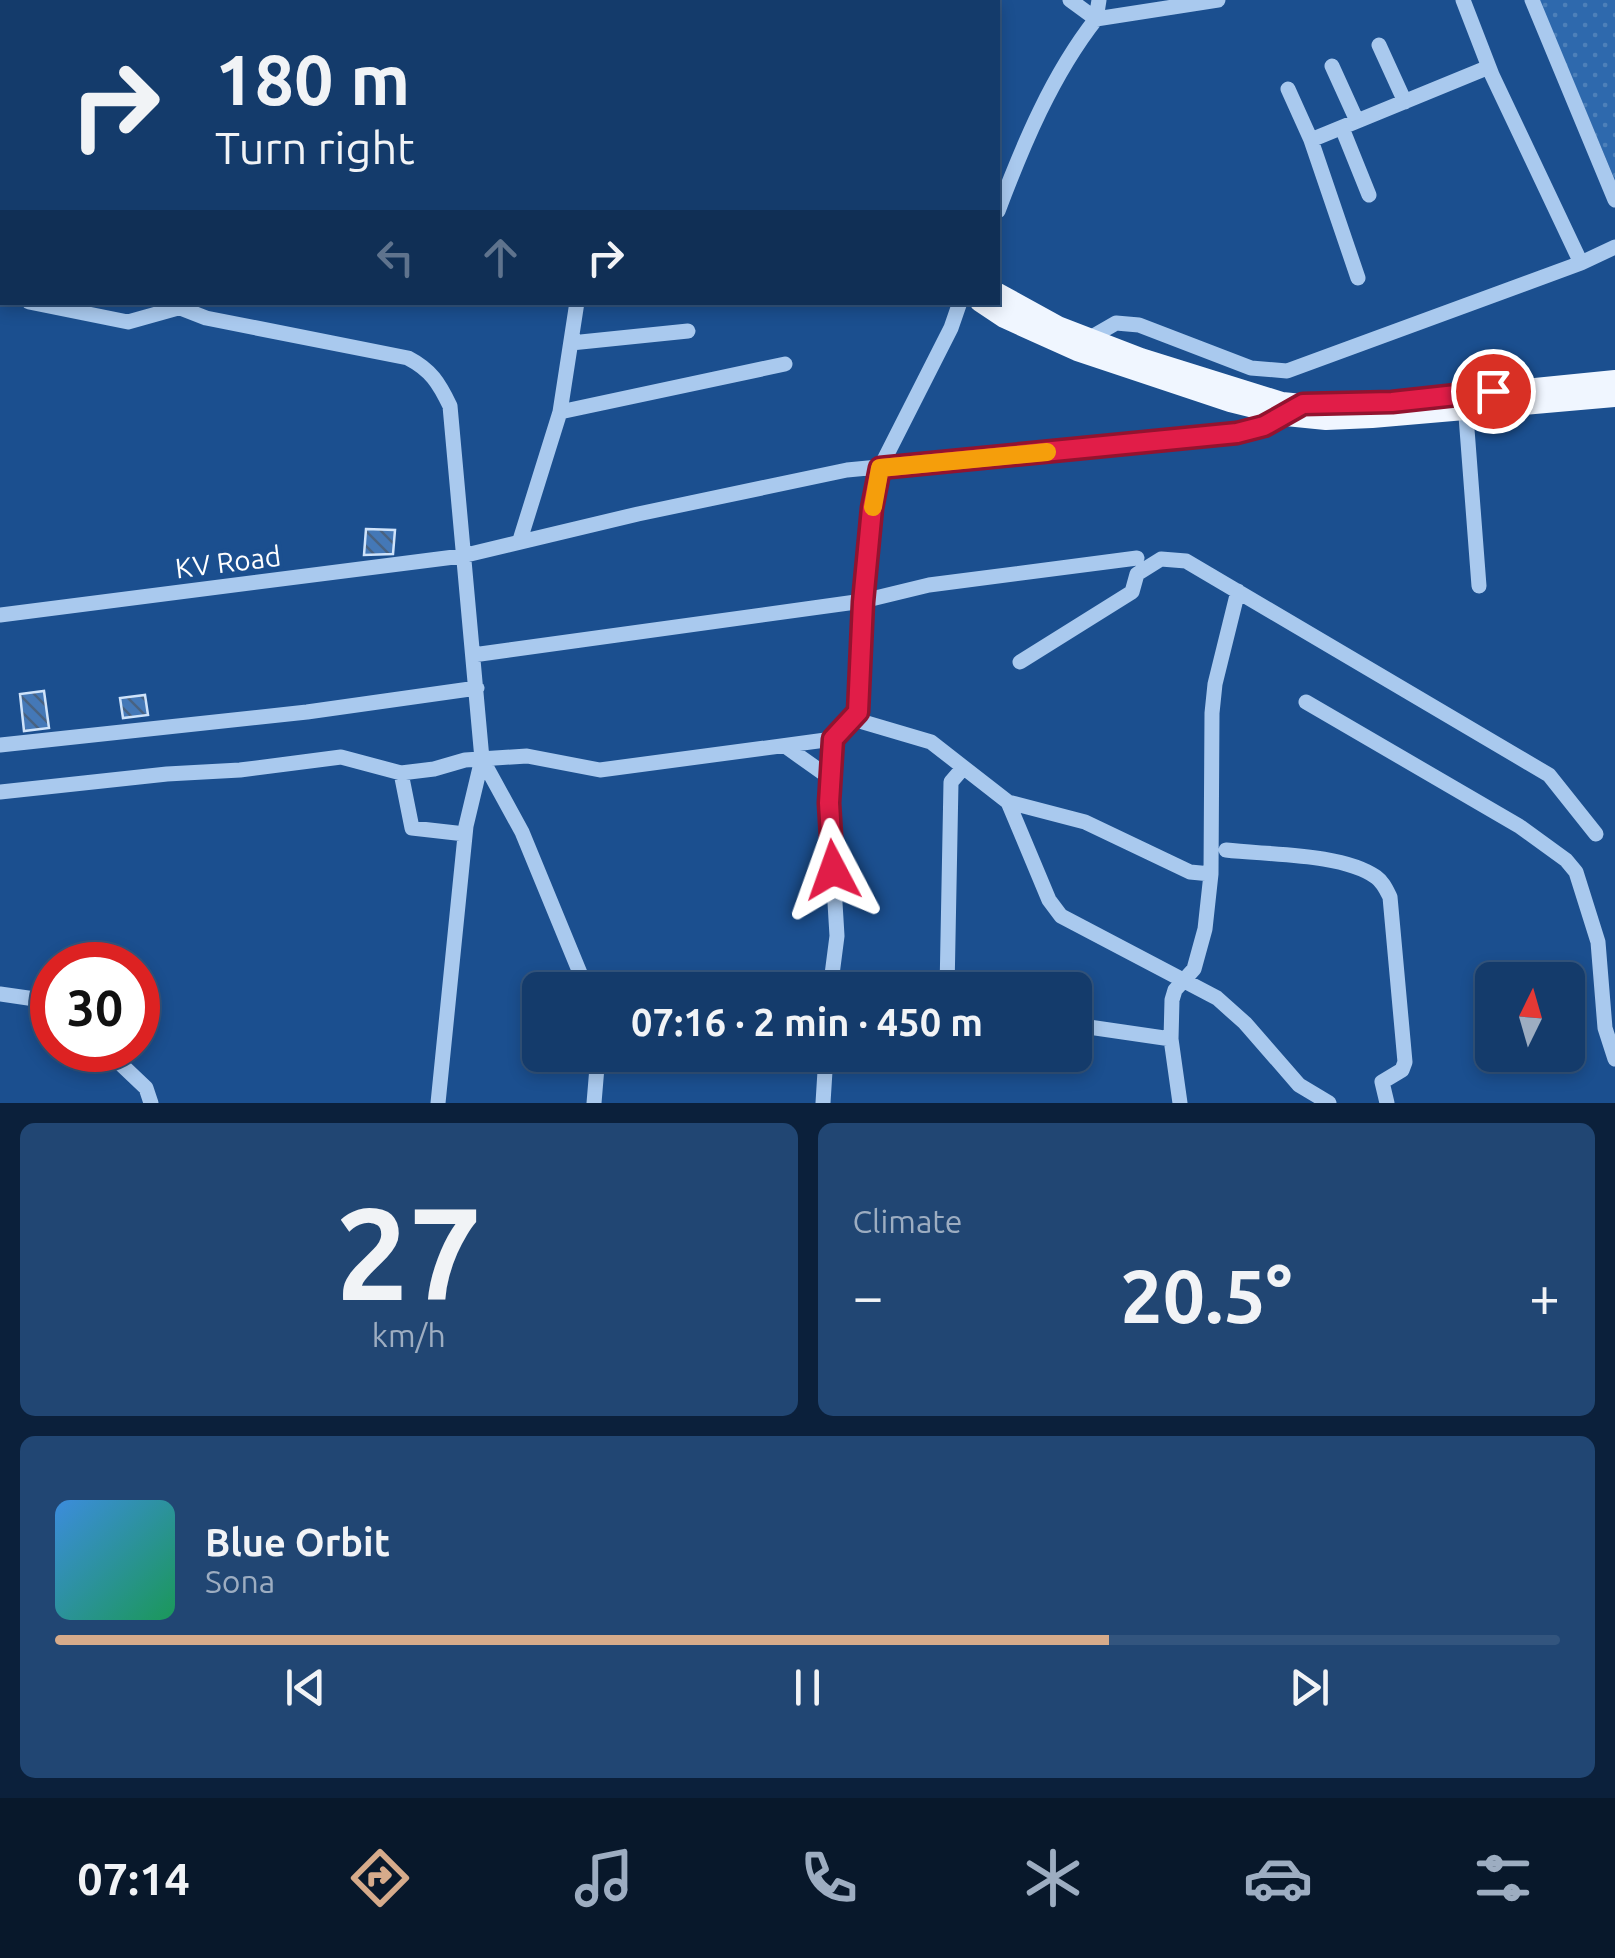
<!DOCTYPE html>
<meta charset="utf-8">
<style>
body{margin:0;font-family:Ubuntu,sans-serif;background:#214673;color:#f1f3f6;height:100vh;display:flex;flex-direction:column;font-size:38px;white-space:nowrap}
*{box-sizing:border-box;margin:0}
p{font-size:32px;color:#9dadc1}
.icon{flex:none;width:55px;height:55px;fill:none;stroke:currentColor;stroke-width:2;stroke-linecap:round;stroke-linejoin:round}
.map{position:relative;height:1103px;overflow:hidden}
.drawer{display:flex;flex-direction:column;gap:20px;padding:20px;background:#0b203b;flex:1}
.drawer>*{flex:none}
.hud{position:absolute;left:0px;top:0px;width:1000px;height:305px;box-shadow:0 5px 15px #0003,0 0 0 2px #33557e;background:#143b6b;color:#f1f3f6;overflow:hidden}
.needle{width:65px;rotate:5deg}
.buttons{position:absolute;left:1475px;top:962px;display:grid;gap:20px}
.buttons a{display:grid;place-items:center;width:110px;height:110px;border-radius:15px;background:#143b6b;box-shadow:0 5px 15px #0003,0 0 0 2px #33557e;font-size:50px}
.speed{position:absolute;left:30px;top:942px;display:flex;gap:20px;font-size:50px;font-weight:700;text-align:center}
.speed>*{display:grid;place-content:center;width:130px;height:130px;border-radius:50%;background:#143b6b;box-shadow:0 5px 15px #0003,0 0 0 2px #33557e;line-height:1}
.speed .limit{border:15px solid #d22;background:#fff;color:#111}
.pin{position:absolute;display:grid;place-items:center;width:85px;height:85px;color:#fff;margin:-42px;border:5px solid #fff;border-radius:50%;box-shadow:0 2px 10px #0007}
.me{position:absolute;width:110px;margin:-55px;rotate:356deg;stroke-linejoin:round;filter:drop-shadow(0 0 8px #0008)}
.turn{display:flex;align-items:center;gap:35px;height:210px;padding:0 50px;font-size:45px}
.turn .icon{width:130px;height:130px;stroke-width:2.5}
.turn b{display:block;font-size:70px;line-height:85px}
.lanes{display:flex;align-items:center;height:95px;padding:0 50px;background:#0003;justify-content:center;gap:50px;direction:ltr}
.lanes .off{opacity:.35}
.big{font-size:75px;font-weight:700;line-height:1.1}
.drawer .widget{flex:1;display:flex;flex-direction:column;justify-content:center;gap:15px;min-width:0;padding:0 35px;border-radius:15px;background:#214673}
.drawer .dial{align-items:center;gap:0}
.dial b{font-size:130px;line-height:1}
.song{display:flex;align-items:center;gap:30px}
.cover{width:120px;height:120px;border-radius:15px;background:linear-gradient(135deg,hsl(210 70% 55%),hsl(150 70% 35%))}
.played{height:10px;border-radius:5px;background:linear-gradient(90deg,#d6ab8b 70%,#33557e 70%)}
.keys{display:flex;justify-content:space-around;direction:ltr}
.heat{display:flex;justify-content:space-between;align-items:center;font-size:55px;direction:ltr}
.drawer .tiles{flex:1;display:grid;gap:20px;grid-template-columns:1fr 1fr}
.widget:last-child{grid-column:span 2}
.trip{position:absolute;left:522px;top:972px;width:570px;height:100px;border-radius:15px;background:#143b6b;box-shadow:0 5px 15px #0003,0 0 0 2px #33557e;font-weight:700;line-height:100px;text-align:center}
.tab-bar{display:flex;height:160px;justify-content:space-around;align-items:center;background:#08182b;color:#9dadc1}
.tab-bar .icon{width:70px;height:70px}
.tab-bar .active{color:#d6ab8b}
.tab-bar b{font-size:45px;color:#f1f3f6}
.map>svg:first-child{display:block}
.park{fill:url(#park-dots)}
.building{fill:url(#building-back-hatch);stroke:#cfe3fa;stroke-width:2.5}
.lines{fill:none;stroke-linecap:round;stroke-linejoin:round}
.minor{stroke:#a9c9ee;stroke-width:15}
.major{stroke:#f0f6ff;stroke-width:20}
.route-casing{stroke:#92132f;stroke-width:25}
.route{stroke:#e11d48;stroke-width:18}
.slow{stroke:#f59e0b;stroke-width:18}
.labels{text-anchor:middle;stroke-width:8;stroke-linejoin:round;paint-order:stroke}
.street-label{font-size:28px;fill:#fff;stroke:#1b4f8f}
</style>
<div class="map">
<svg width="1615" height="1103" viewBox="0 0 1615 1103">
<defs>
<pattern id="park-dots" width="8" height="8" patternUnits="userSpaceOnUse" patternTransform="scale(2.5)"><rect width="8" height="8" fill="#2e69ad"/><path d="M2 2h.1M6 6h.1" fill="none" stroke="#4d80b9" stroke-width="1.8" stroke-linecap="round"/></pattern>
<pattern id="building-back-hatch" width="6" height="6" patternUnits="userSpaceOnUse" patternTransform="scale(2.5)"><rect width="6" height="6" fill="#4478b7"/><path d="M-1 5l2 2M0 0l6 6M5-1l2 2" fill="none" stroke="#486282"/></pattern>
</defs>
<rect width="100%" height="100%" fill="#1b4f8f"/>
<!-- park -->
<path class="park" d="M1539,0H1615V180Z"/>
<!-- building -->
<path class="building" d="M366,529L395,530L393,554L364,555Z
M44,691L49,728L24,731L20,694Z
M145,695L148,715L123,718L120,698Z"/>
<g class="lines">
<!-- minor -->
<path class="minor" d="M417,0L419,2
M1070,0L1096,19L1099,0
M1463,0L1492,75L1581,263
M1532,0L1615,200
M173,2L174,0
M752,2V0
M837,2L841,0
M937,2V0
M1379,45L1405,102
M1332,66L1357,121
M1288,89L1311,140L1358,278
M0,111H2
M1342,128L1369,195
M1311,140L1489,67
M998,211C1023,145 1052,75 1096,19L1218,0
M0,297H2
M29,302L128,322L178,308
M165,302L206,318L408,358C431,370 439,383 450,406L482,759L466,826L438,1103
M1090,338L1116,323L1139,325L1251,368L1287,371L1581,263L1615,247
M571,343L688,331
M1465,403L1479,586
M560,412L785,364
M520,540L560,412L577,302
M0,615L462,556L638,514L847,470L1237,433L1288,415
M473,655L863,601L929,585L1137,558
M1020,662L1132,592L1137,574L1161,559L1186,561L1549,775L1596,834
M1306,702L1519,826L1566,860L1576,872L1598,942L1605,1028L1615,1059
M853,719L931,742L1008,802L1049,900L1061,916L1217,998L1245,1023L1299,1085L1329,1103
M0,745L307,712L477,688
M785,746L830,778
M482,759L522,832L587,990
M401,773L412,828L465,834
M0,792L167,774L240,770L341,757L401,773L434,769L465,760L527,756L600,770L833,739L858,712L863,601L872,508L880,468L951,328L960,302
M1008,802L1085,822L1190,872L1211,874
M1226,850C1268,855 1342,853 1376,877C1383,882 1386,889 1390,897L1405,1062L1402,1070L1382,1082L1387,1103
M971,978L984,990
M830,990L837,936L829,803L833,739
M926,990H934
M947,990L951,782L963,768
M0,994L35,999L52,1007
M1075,1025L1171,1039
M106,1050L146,1088L151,1103
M594,1103L598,1055
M823,1103L826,1055
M1180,1103L1171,1039L1172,1000L1175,990L1194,969L1205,929L1211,874L1212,713L1215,684L1238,591"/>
<!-- major -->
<path class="major" d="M510,0L516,2
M549,0L553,2
M998,293L1058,326L1141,358L1282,402L1322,406L1392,402L1615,380
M980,302L1004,318L1077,351L1230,402L1286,416L1326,420L1372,418L1615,397"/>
</g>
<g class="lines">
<defs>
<path id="route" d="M833,870L829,803L833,739L858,712L863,602L872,508L880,468L1237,433L1264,426L1303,404L1392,402L1493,391"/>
</defs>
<!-- route casing -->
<use href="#route" class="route-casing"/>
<!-- route -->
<use href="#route" class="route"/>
<!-- slow -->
<path class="slow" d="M873,507L880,468L1047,452"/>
</g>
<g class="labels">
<!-- street labels -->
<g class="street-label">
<text transform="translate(228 562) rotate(-7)" y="10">KV Road</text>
</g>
</g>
</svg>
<div class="buttons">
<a><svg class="needle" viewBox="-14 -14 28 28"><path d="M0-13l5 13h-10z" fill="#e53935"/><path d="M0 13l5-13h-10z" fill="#9dadc1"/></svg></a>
</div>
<div class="speed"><div class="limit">30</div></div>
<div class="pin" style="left:1493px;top:391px;background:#d93025"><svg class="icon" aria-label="arrive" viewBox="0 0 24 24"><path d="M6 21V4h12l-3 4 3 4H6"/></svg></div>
<svg class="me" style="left:833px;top:870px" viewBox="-20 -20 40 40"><path d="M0-17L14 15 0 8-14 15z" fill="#e11d48" stroke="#fff" stroke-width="4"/></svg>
<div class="trip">07:16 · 2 min · 450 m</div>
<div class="hud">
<div class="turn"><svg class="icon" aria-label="right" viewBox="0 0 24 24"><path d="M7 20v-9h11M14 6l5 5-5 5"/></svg><div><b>180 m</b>Turn right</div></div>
<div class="lanes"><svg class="icon off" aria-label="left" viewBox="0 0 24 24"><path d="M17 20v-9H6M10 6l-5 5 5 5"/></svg><svg class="icon off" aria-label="ahead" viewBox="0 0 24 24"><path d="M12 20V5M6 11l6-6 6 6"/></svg><svg class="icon" aria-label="right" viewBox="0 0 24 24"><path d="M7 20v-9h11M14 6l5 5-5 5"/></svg></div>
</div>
</div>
<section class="drawer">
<div class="tiles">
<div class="widget dial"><b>27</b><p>km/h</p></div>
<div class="widget"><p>Climate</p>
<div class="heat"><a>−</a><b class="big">20.5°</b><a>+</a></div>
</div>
<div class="widget">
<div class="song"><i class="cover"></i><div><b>Blue Orbit</b><p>Sona</p></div></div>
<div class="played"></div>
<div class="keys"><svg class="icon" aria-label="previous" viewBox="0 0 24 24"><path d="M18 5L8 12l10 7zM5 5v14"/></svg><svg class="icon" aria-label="pause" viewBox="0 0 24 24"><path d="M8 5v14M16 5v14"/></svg><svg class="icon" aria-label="next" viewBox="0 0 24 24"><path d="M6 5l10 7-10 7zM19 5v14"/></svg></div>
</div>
</div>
</section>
<nav class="tab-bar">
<b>07:14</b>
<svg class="icon active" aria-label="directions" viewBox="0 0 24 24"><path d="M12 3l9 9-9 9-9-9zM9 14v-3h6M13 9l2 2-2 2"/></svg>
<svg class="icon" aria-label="music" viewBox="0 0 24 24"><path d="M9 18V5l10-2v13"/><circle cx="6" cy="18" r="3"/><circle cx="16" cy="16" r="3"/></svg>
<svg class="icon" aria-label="phone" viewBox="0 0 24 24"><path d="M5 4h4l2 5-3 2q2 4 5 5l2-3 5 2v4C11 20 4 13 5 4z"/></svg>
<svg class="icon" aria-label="climate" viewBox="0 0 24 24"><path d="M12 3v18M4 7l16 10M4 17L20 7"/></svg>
<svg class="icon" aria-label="car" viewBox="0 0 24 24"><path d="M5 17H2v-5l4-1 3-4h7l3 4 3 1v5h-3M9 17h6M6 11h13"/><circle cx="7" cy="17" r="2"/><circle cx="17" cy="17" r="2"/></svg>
<svg class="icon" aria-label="filters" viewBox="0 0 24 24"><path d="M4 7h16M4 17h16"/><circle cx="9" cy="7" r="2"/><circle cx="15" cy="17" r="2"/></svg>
</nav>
